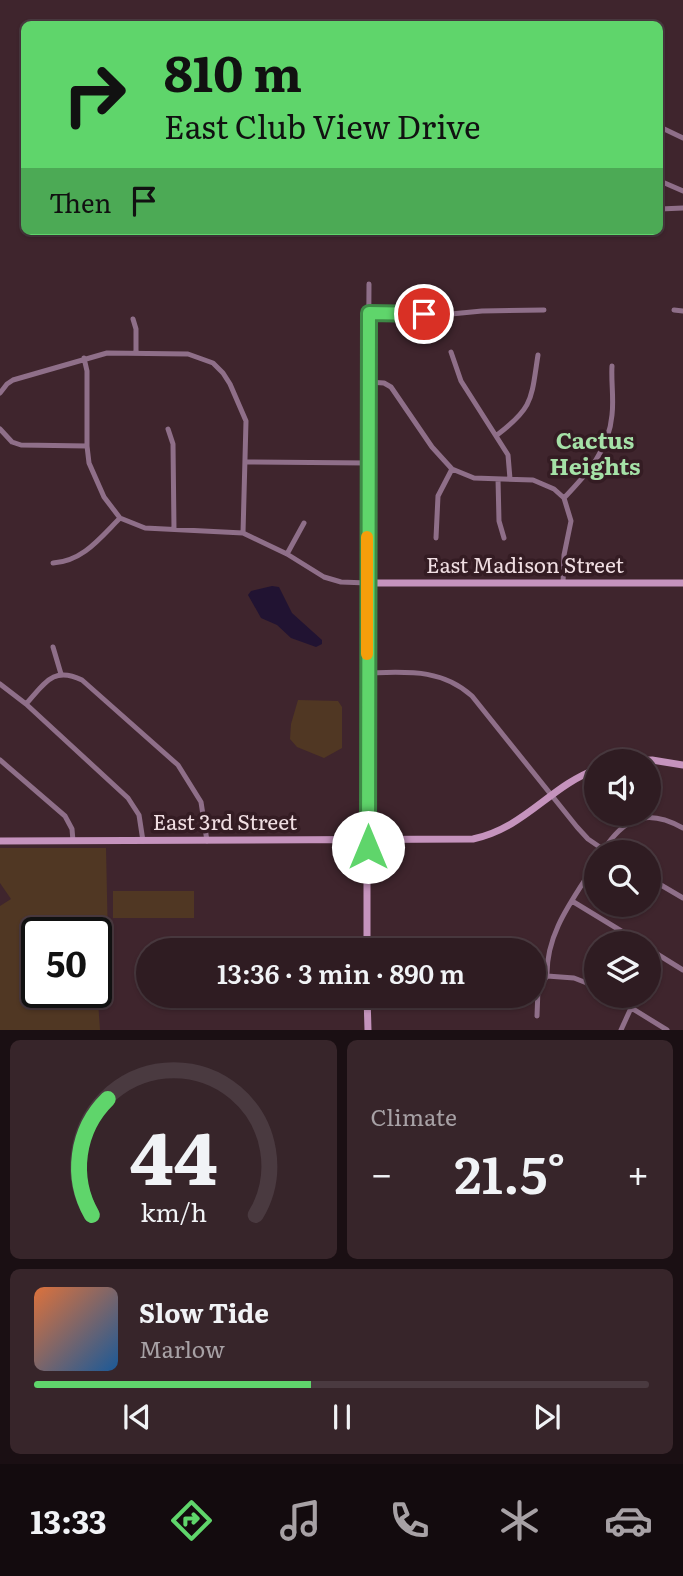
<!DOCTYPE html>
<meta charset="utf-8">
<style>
body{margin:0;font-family:Literata,serif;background:#37252a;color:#f1f3f6;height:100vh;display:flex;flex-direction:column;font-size:26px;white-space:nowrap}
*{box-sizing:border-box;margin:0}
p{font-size:23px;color:#a7a1a5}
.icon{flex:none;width:38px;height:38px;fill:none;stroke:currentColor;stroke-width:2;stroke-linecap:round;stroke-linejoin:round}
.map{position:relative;height:1030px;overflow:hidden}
.panel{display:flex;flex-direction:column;gap:10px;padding:10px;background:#1a0f13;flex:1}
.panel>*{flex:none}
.guide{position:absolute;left:21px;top:21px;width:642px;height:214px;border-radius:10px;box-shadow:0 2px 5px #0004,0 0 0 2px #4a3a40;background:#5fd56b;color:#111;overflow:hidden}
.controls{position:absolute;left:584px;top:749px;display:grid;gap:14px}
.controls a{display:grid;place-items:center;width:77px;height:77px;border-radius:50%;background:#2f1c22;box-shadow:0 2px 5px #0004,0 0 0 2px #4a3a40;font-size:35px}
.speed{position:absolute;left:21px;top:917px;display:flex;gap:14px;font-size:35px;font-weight:700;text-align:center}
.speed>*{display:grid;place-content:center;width:91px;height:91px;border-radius:50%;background:#2f1c22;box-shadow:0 2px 5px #0004,0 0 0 2px #4a3a40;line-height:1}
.speed .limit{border:4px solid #111;border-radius:10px;background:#fff;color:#111}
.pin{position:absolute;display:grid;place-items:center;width:60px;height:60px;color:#fff;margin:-30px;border:4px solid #fff;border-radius:50%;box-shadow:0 2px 7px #0007}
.me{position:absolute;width:77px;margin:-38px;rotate:0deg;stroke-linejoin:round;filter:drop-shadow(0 0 5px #0008)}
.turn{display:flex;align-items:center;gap:24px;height:147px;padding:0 28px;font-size:32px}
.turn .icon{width:91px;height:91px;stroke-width:2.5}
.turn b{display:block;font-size:49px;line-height:60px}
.then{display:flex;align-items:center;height:66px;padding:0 28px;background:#0003;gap:14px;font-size:26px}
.big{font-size:52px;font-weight:600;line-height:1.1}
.panel .widget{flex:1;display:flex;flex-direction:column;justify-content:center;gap:10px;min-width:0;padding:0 24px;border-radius:10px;background:#37252a}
.panel .dial{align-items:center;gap:0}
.dial svg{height:182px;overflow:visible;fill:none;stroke:#4a3a40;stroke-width:7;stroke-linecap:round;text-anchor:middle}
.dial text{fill:#f1f3f6;stroke:none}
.song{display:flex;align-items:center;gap:21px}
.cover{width:84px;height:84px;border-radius:10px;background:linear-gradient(135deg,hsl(20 70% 55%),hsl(210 70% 35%))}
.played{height:7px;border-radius:4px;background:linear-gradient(90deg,#5fd56b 45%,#4a3a40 45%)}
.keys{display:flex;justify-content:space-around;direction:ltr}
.heat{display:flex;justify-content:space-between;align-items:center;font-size:38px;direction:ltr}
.panel .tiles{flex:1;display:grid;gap:10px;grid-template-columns:1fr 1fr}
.widget:last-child{grid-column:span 2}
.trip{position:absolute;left:136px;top:938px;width:410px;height:70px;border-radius:35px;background:#2f1c22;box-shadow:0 2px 5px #0004,0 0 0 2px #4a3a40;font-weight:600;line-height:70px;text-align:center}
.dock{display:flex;height:112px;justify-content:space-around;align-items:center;background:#130b0e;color:#a7a1a5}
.dock .icon{width:49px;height:49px}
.dock .current{color:#5fd56b}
.dock b{font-size:32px;color:#f1f3f6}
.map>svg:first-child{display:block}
.green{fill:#503723}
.water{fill:#211332}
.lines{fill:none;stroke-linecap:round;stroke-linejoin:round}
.street{stroke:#8f6f89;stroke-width:5}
.secondary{stroke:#c593bd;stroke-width:7}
.route-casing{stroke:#3e8a46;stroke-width:18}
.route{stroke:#5fd56b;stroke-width:12}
.slow{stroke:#f59e0b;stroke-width:12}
.labels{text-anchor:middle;stroke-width:7;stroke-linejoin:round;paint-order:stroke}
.street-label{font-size:21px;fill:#f0dee2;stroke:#341c23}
.neighbourhood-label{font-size:23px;font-weight:bold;fill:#a5e1a7;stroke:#341c23}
</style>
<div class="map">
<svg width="683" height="1030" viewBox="0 0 683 1030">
<rect width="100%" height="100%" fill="#3f252d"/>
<!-- green -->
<path class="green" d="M298,700L338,701L342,707V748L324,758L297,747L290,739L291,724Z
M0,848H106L108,942L96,967V933H37V992H96V972L100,1030H0V906L11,899L0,883Z
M113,891H194V918H113Z"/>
<!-- water -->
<path class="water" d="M272,586L279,587L292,613L322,640V644L316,647L291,638L277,625L261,618L248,595L251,591Z"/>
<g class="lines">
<!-- street -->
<path class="street" d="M660,127L683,138
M660,181L683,191
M660,209L683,208
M674,310L683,311
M369,313L451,314L482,311L544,310
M133,319L136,329V353
M451,352L461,381L508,455L510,479
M84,358L87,371V446L89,463L104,497L120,518L145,528L243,533L287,554L324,577L341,582L367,583L369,284
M368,382L384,383L391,387L432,447L452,469L474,478L533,480L554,489L564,498L571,521L564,555L563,583
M0,393L7,384L13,380L107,353L188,354L213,363L223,373L230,384L246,421L243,533
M0,429L12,442L21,445L87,446
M168,429L173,444L174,529
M497,435C534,407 531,399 538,355
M247,462L367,463
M498,479L499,521L504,538
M564,498C587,474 609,450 612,415C614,399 611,382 612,366
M436,538L438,496L452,469
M287,554L304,523
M53,563C83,561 100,538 120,518
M53,647L61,674
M367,673C406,672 441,668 472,696L577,827L588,839L607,852
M0,684L26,704L128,798L139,815L143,841
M26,704C45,683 53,666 82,680L178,765L201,802L207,841
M0,760L65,816L72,829L73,841
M602,852C624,818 646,807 683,828
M649,878L683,898
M572,901L641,943
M649,949L683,970
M547,976C546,931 575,897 597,861
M547,976L574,978L597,987
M451,996L458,1004H502
M612,996L667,1030
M537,1016L538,989L547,976
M621,1030L631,1008"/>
<!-- secondary -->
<path class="secondary" d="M625,761L652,760L683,765
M0,841L473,839C525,828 550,786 597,769
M367,950V583H683
M367,996L368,1030"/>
</g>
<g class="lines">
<defs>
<path id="route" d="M368,847L369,313L424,314"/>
</defs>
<!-- route casing -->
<use href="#route" class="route-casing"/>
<!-- route -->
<use href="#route" class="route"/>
<!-- slow -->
<path class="slow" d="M367,654V537"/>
</g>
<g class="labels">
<!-- street labels -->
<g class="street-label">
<text x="525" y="573">East Madison Street</text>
<text x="225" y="830">East 3rd Street</text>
</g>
<!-- neighbourhood labels -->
<g class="neighbourhood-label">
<text x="595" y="449">Cactus<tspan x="595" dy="26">Heights</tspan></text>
</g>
</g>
</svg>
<div class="controls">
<a><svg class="icon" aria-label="sound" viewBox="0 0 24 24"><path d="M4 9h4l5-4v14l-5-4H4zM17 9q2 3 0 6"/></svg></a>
<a><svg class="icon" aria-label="search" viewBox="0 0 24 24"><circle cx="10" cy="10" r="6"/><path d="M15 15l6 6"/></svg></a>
<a><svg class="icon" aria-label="layers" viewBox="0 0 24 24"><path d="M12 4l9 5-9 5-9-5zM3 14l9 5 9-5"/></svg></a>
</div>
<div class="speed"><div class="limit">50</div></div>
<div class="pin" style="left:424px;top:314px;background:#d93025"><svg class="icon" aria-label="arrive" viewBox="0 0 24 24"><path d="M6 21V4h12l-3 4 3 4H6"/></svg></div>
<svg class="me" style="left:368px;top:847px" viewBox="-20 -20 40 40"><circle r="19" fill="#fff"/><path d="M0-13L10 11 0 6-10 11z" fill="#5fd56b"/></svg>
<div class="trip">13:36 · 3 min · 890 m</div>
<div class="guide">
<div class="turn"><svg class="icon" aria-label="right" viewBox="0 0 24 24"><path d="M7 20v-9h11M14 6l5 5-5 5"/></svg><div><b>810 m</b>East Club View Drive</div></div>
<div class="then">Then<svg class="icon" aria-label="arrive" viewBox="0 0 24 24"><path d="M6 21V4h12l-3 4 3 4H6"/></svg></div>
</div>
</div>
<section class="panel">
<div class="tiles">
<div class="widget dial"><svg viewBox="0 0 100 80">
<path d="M14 69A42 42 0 1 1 86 69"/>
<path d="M14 69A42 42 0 0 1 21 18" stroke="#5fd56b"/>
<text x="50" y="56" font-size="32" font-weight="700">44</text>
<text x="50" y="72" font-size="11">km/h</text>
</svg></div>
<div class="widget"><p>Climate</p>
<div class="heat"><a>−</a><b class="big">21.5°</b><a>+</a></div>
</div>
<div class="widget">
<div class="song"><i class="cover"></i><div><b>Slow Tide</b><p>Marlow</p></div></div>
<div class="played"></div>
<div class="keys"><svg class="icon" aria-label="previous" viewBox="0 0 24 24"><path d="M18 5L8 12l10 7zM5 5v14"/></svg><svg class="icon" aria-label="pause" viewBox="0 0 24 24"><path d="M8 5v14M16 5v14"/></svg><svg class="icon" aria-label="next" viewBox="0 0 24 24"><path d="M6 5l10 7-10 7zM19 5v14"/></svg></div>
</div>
</div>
</section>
<nav class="dock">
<b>13:33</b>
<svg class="icon current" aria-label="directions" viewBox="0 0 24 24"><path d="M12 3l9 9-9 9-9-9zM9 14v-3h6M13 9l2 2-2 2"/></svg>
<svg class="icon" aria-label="music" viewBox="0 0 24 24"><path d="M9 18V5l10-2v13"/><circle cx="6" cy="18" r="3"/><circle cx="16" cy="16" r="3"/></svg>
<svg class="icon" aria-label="phone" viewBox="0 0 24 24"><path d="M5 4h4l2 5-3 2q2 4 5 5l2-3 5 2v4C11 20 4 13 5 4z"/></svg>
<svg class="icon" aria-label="climate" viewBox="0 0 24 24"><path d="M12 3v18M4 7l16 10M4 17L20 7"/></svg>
<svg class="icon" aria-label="car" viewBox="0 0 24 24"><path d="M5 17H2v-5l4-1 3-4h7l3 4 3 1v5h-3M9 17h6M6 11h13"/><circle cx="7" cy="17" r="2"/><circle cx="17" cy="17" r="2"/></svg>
</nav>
